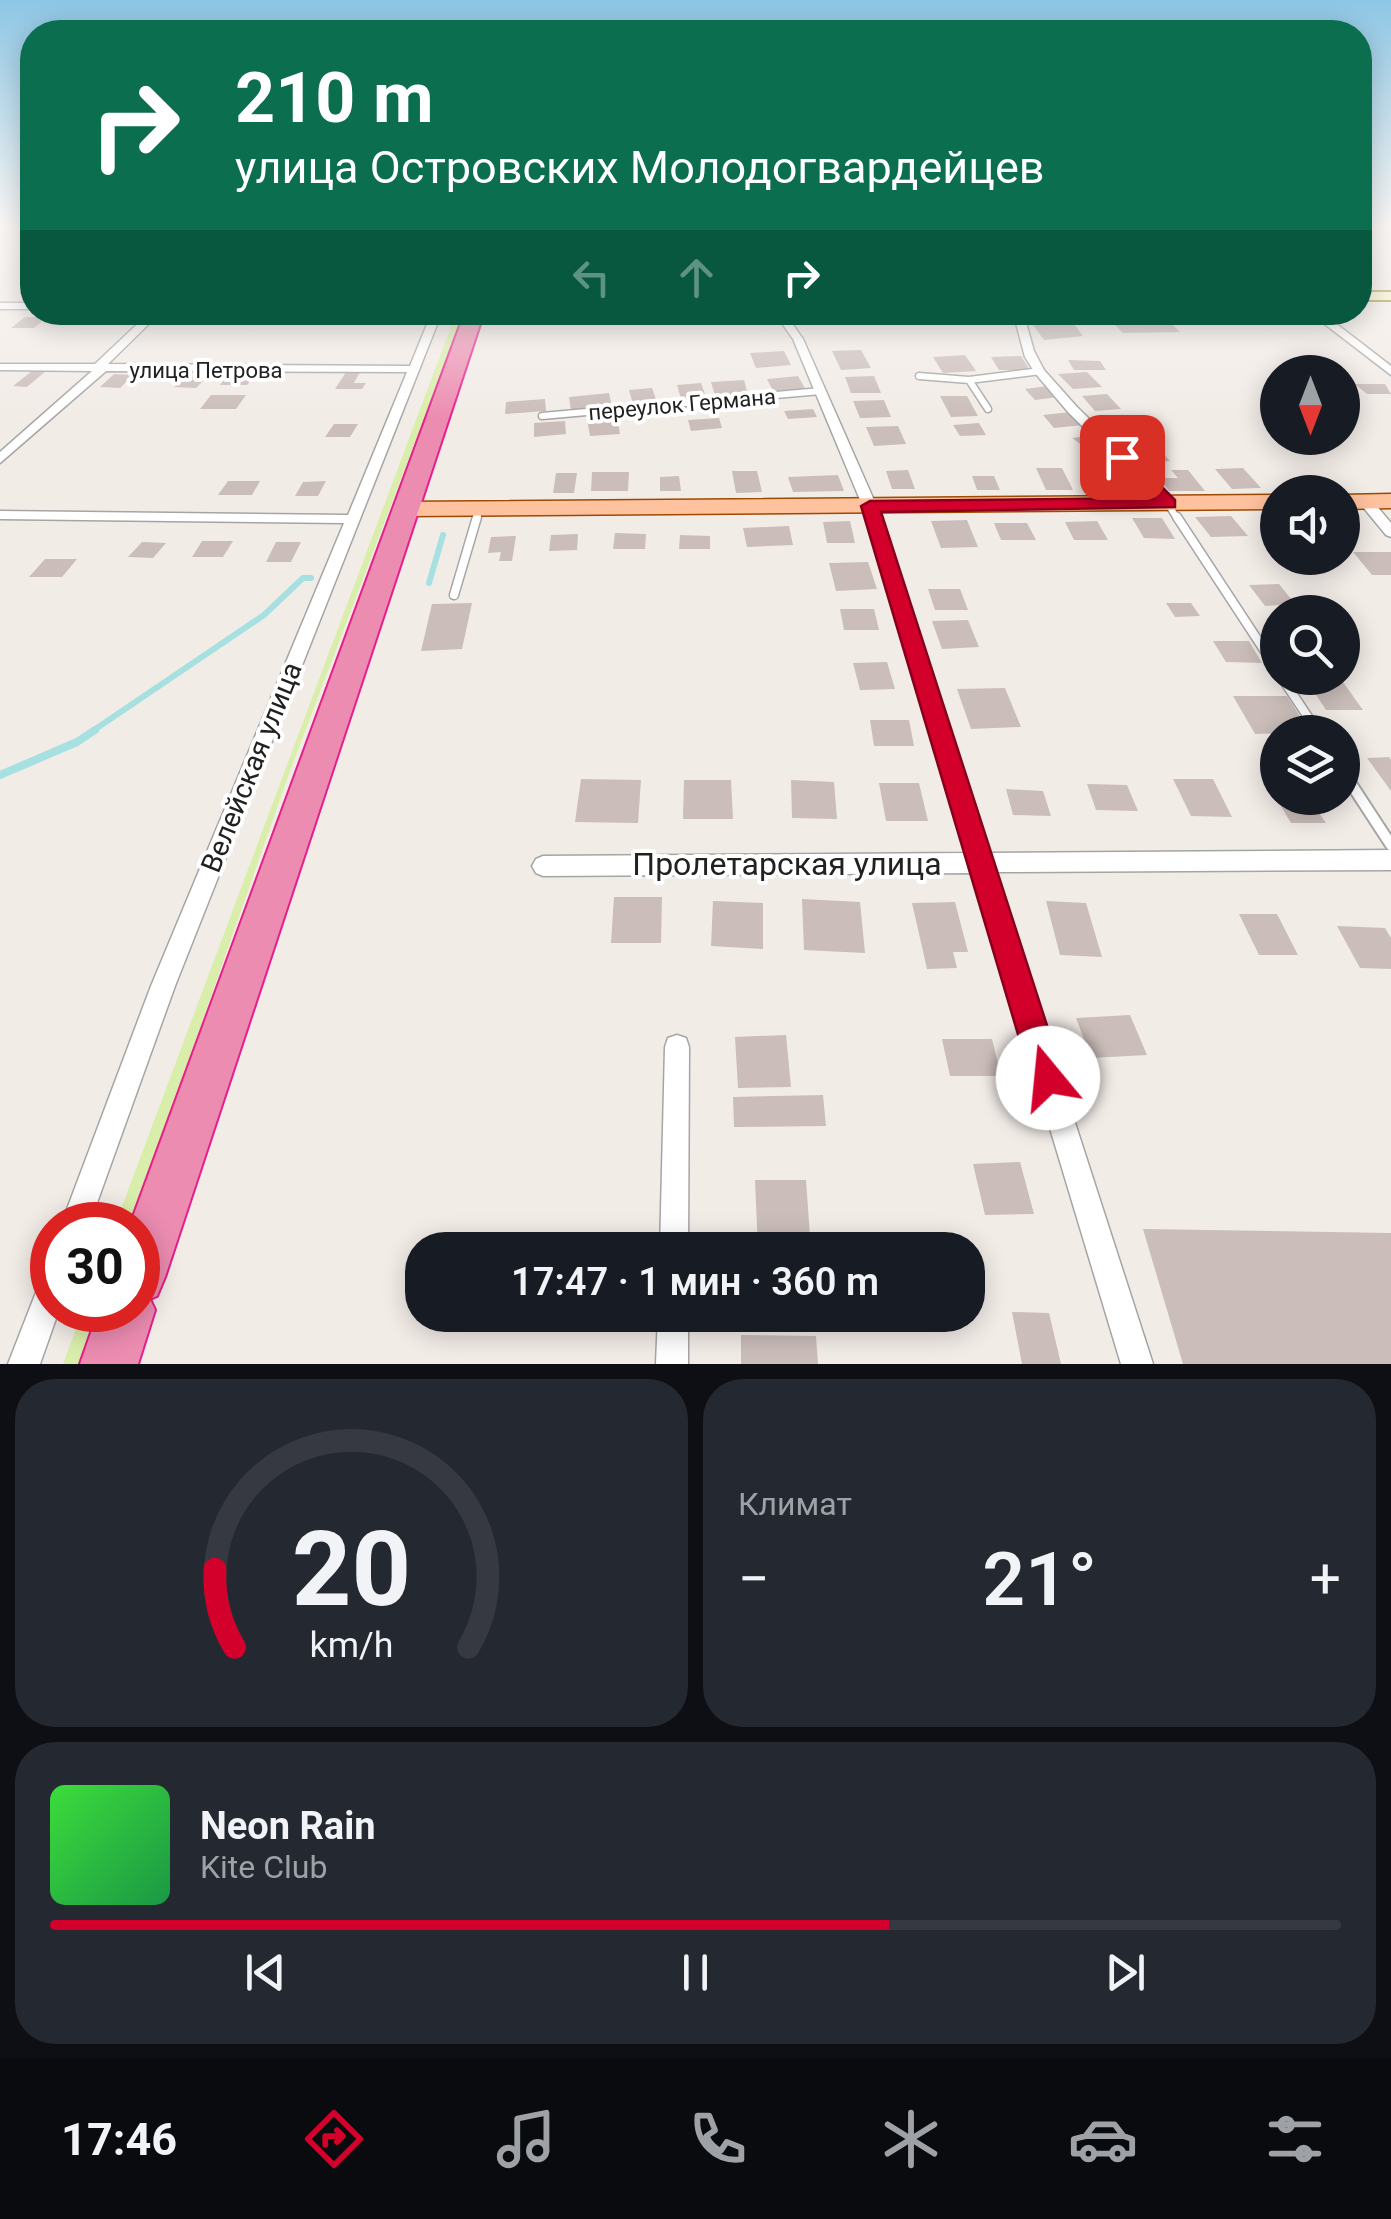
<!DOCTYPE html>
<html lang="ru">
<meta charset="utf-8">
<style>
body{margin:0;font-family:Roboto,sans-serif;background:#242831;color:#f1f3f6;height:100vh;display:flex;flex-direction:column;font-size:38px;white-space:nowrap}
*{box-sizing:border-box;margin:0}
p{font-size:32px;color:#9ea1a6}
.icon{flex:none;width:55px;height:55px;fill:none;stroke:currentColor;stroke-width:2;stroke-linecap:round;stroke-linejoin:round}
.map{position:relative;height:1364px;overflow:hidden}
.side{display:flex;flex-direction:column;gap:15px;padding:15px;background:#0d0f14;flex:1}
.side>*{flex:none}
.banner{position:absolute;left:20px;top:20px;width:1352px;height:305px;border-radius:40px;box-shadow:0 5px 25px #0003;background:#0b6e4f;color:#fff;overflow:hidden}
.needle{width:65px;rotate:180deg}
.fabs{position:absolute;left:1260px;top:355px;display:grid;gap:20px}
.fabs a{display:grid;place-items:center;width:100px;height:100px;border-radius:50%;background:#171b24;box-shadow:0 5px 25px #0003;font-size:50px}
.speed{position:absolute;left:30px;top:1202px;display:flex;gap:20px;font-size:50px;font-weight:700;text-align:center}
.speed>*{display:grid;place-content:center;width:130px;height:130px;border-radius:50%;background:#171b24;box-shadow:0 5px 25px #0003;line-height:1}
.speed .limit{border:15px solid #d22;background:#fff;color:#111}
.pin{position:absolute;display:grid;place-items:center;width:85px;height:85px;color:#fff;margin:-42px;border-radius:20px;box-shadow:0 5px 15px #0006}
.me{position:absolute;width:110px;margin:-55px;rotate:343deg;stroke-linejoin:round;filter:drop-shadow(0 0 8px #0008)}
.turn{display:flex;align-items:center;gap:35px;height:210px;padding:0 50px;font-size:45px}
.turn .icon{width:130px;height:130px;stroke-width:2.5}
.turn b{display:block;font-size:70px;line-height:85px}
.lanes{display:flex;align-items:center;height:95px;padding:0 50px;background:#0003;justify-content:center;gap:50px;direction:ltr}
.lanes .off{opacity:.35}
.big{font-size:75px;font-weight:600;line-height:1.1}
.side .card{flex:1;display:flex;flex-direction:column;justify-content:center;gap:15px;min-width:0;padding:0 35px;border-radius:40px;background:#242831}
.side .dial{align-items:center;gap:0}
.dial svg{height:260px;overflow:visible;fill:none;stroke:#363941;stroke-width:7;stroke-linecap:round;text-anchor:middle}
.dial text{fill:#f1f3f6;stroke:none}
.song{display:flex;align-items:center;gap:30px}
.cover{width:120px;height:120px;border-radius:15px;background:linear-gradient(135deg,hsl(120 70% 55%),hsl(140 70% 35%))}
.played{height:10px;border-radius:5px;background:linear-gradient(90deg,#d2002a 65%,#363941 65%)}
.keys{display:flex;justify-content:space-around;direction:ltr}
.heat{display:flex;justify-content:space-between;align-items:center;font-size:55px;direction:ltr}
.side .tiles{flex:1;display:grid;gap:15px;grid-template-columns:1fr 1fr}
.card:last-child{grid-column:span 2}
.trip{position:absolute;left:405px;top:1232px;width:580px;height:100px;border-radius:40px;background:#171b24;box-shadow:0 5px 25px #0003;font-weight:600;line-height:100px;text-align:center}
.tabs{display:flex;height:160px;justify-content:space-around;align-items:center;background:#090b0e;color:#9ea1a6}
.tabs .icon{width:70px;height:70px}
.tabs .on{color:#d2002a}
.tabs b{font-size:45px;color:#f1f3f6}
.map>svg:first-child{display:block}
.grass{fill:#d9eeab}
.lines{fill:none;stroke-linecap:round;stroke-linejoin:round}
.stream-far1{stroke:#a6e0e1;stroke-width:6}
.stream{stroke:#a6e0e1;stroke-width:8}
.building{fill:#cabdba}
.lane-far2-casing{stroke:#a5a5a5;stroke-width:9}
.lane-far1-casing{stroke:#a5a5a5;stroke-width:11}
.lane-casing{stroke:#a5a5a5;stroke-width:14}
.street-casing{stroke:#a5a5a5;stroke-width:3}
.secondary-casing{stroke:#807400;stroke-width:4}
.primary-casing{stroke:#9e4a00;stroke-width:3}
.highway-casing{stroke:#e51f8b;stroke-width:4}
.lane-far2{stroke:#fff;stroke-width:6}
.lane-far1{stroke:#fff;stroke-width:8}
.lane{stroke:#fff;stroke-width:10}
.street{fill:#fff;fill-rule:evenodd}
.secondary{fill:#fdf3ba;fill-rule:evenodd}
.primary{fill:#ffc29f;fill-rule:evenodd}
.highway{fill:#ec8cb1;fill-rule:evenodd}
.route{fill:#d2002a;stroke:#88001b;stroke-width:2.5}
.labels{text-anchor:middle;stroke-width:8;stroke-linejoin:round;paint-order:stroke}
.far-street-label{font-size:22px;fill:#212121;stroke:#fff}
.street-label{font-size:28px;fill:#212121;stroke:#fff}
.near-street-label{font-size:32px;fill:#212121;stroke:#fff}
</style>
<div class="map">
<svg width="1391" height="1364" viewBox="0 0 1391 1364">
<rect width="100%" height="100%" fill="#f2ece7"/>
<!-- grass -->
<path class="grass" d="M456,313H464L290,771L131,1225H115Z
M83,1310H101L82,1364H63Z"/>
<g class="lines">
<!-- stream-far1 -->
<path class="stream-far1" d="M429,583L443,535
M91,732L264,615L303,578H311"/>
<!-- stream -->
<path class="stream" d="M0,775L77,742L95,730"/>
</g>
<!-- building -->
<path class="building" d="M536,312H562L560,323H534Z
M934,312H962L968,321L940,322Z
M118,313L142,314L131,324H106Z
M343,313L336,324L314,325L322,314Z
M80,314H102L90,325H67Z
M25,317H47L34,328H11Z
M1169,321L1180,332L1123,333L1113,323Z
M1074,324L1083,336L1044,340L1033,325Z
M861,350L871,368L841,370L832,351Z
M784,351L791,365L756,368L750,353Z
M965,355L976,371L943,373L933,357Z
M1021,356L1030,370H999L991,357Z
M1068,360L1100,361L1106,370H1074Z
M32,371H46L27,387L13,386Z
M346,372H360L354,383H366L362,389H335Z
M1087,372L1102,387L1073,389L1058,374Z
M114,374L133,375L120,388L100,387Z
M228,375H255L247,385H220Z
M185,376L207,377L196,388L174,387Z
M798,376L806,390L774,393L767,379Z
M874,376L881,393H851L845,377Z
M744,380L748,395L715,396L711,382Z
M701,383L706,397L681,399L677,385Z
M1355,384H1385L1391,394H1367Z
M1048,386L1059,397L1035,400L1025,389Z
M652,388L657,402L633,404L629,390Z
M609,393L612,407L571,411L569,397Z
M1107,394L1121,409L1095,411L1082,396Z
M211,395H246L236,409H200Z
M940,396H967L978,416L951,417Z
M545,399L546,411L505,414L506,402Z
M884,400L891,417L860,418L853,401Z
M813,409L817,417L788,419L784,411Z
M1071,412L1083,425L1054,428L1043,415Z
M617,417L620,434L590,436L587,419Z
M719,418L722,428L691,431L688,420Z
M565,421L566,434L534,437V423Z
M1137,421L1151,434L1123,437L1109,424Z
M979,423L986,435L960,436L953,425Z
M334,424H358L350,437H325Z
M898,426L906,444L874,446L866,427Z
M1095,435L1108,447L1112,458L1088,456L1083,446L1072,438Z
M1157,447L1170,461L1144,463L1131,449Z
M1036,468H1062L1073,490H1046Z
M1243,468L1261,488L1232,489L1215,469Z
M1098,469H1129L1143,490L1111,491Z
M908,470L915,489H892L886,471Z
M1171,470H1188L1205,491H1169L1159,478H1178Z
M732,471H757L762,492L736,493Z
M592,472H629L628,491H591Z
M556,473H577L574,493H553Z
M838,475L844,491L793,492L788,477Z
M679,476L681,491H660V477Z
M972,476H994L1000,490H977Z
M228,481H260L252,495H218Z
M326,481L318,496H295L303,482Z
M1231,516L1248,536L1211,537L1195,517Z
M1132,518H1162L1175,539L1144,538Z
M967,520L978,547L941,548L931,521Z
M850,521L855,543H827L823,522Z
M1097,521L1108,540H1074L1065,522Z
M994,523H1027L1036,540H1001Z
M789,526L793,545L747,547L743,528Z
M615,533L646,534L645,549H613Z
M578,534L577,550L549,551L551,535Z
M680,535L710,536V549H679Z
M516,536L512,561H499L501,552L488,553L491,537Z
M202,541H233L223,557H192Z
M142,542L166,543L153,558L128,557Z
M276,542H301L291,562H266Z
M1353,552H1391V575H1372Z
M45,559H77L62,577H29Z
M868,562L877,589L836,591L829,563Z
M1279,584L1295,604L1265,606L1249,585Z
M928,589H960L968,610H935Z
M472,603L462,649L421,651L432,604Z
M1166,603H1191L1200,616L1175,617Z
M840,609H874L879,630H844Z
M968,620L979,647L942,649L932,621Z
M1213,641H1249L1262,663L1226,662Z
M887,662L895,689L860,690L853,663Z
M1307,681L1343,682L1363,710H1326Z
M1005,688L1021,727L971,729L957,689Z
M1233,696H1287L1310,732L1255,734Z
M870,720H909L914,746H874Z
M1389,757L1391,760V791L1367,758Z
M581,779L641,780L638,823L575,822Z
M1173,779H1213L1232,817L1191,816Z
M684,780H731L733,819H683Z
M791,780L834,782L837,819L792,818Z
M879,783H919L928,821H886Z
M1087,784L1127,785L1138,811L1096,810Z
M1006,789L1043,791L1051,816L1013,815Z
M1273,793H1278V798H1309L1326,823H1291Z
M614,897H662L661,943H611Z
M802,899L860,902L865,953L804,950Z
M713,901L763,903V949L711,946Z
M1046,901L1086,903L1102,957L1060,955Z
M955,902L968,952H953L957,968L927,969L912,903Z
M1239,914H1277L1298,955H1259Z
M1337,926L1385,928L1391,938V969L1360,968Z
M1130,1015L1147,1055L1091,1058L1076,1018Z
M786,1035L791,1087L738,1088L735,1037Z
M942,1039H992L1001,1076H950Z
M823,1095L826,1126L734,1127L733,1097Z
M1020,1162L1034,1214L985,1215L973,1164Z
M755,1180H806L811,1250H758Z
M1143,1229L1391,1233V1364H1183Z
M1012,1312L1049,1313L1061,1364H1022Z
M741,1335L816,1336L818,1364H741Z"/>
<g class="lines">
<defs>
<path id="lane-far2" d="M919,376L969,380L1041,371
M969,380L988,409
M542,416L821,391
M1168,504L1178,520
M476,520L479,509"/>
<path id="lane-far1" d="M1177,517L1278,671
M454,595L477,517
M1282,678L1318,732"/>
<path id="lane" d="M1342,770L1391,845"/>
<path id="street" d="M0,303H32V309H0Z
M150,312H161L108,364L410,366L432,312H442L175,986L89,1225H61L151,986L344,523L0,519V511L348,515L407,372L106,371L0,463V452L92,371L0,370V364H95Z
M774,312H784L803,339L877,507L988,853L1391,850V870L994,872L1153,1364H1121L973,873L543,876L536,873L532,866L536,859L543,856L967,853L863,507L793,339Z
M1013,312H1023L1034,351L1044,370L1077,407L1173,501V507H1163L1068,412L1035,373L1025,357Z
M1309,312H1321L1391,366V375Z
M1365,497L1370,498L1391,523V537L1386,535L1358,501Z
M677,1035L686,1038L689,1047L688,1250H660L665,1047L668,1038Z
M52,1272V1310H59L40,1364H8L42,1277Z
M658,1315H688V1364H656Z"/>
<path id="secondary" d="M1360,292H1391V300H1360Z"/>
<path id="primary" d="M1391,494V508L1342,509V495Z
M1278,495V509L406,516L395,509L406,502Z"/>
<path id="highway" d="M465,312H484L165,1277L157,1296L150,1299L155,1310L138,1364H80L99,1310H138V1225H130Z"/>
</defs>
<!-- lane-far2 casing -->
<use href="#lane-far2" class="lane-far2-casing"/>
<!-- lane-far1 casing -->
<use href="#lane-far1" class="lane-far1-casing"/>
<!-- lane casing -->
<use href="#lane" class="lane-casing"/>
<!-- street casing -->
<use href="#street" class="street-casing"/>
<!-- secondary casing -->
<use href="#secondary" class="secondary-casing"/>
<!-- primary casing -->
<use href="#primary" class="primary-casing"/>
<!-- highway casing -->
<use href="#highway" class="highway-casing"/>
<!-- lane-far2 -->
<use href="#lane-far2" class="lane-far2"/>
<!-- lane-far1 -->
<use href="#lane-far1" class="lane-far1"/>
<!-- lane -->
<use href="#lane" class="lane"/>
<!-- street -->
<use href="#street" class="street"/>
<!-- secondary -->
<use href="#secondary" class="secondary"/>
<!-- primary -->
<use href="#primary" class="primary"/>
<!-- highway -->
<use href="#highway" class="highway"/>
</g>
<!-- sky -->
<linearGradient id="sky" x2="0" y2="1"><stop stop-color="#8dc6e5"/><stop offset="0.54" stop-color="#f9f6f4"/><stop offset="1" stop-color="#f9f6f4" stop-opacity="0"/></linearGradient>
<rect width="1391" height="419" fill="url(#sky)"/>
<!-- route -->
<path class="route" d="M1117,453H1128L1175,500V507L881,512L1064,1078L1059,1089L1048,1094L1036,1089L1031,1078L861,506L870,501L1153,498L1117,461Z"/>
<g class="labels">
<!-- far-street labels -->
<g class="far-street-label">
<text x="206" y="378">улица Петрова</text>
<text transform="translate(682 404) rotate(-5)" y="8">переулок Германа</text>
</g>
<!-- street labels -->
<g class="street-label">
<text transform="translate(251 767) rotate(-68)" y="10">Велейская улица</text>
</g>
<!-- near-street labels -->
<g class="near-street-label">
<text x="787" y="875">Пролетарская улица</text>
</g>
</g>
</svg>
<div class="fabs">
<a><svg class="needle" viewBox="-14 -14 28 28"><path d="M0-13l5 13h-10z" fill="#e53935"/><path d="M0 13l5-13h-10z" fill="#9ea1a6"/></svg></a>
<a><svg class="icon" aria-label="sound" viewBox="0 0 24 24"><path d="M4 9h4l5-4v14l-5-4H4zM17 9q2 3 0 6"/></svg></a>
<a><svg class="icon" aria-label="search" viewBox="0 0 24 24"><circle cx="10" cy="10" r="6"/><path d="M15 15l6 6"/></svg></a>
<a><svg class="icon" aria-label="layers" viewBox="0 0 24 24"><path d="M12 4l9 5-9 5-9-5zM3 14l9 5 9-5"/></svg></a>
</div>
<div class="speed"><div class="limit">30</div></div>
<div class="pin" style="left:1122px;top:457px;background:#d93025"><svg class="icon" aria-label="arrive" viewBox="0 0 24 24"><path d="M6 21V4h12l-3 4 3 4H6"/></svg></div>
<svg class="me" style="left:1048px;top:1078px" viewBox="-20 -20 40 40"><circle r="19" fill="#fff"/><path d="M0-13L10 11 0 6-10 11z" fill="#d2002a"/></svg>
<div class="trip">17:47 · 1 мин · 360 m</div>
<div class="banner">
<div class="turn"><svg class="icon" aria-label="right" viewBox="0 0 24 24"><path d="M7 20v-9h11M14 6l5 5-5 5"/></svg><div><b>210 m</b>улица Островских Молодогвардейцев</div></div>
<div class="lanes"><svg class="icon off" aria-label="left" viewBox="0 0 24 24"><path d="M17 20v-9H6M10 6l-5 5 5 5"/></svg><svg class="icon off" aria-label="ahead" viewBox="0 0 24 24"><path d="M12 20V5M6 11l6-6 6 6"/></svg><svg class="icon" aria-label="right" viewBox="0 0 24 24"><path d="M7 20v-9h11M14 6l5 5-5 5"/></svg></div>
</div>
</div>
<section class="side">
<div class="tiles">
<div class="card dial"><svg viewBox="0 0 100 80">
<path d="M14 69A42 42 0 1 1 86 69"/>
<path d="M14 69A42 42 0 0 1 8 45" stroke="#d2002a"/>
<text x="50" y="56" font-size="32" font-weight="700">20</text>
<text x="50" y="72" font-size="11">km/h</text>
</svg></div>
<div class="card"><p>Климат</p>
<div class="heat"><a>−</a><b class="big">21°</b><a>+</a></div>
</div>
<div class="card">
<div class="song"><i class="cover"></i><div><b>Neon Rain</b><p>Kite Club</p></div></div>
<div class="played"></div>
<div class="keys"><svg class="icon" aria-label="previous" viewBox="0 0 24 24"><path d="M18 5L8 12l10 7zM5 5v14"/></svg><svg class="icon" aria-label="pause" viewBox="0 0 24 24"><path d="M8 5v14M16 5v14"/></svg><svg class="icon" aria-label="next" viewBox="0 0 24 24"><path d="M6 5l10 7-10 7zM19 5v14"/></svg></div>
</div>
</div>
</section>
<nav class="tabs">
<b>17:46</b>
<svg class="icon on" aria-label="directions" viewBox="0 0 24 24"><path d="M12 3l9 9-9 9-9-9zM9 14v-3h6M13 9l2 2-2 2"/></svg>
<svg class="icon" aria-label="music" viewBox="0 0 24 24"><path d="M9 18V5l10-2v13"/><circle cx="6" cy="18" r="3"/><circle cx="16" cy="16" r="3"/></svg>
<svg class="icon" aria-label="phone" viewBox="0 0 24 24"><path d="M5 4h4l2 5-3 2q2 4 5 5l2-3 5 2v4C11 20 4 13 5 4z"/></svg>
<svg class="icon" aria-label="climate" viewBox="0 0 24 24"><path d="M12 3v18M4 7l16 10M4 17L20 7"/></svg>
<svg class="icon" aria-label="car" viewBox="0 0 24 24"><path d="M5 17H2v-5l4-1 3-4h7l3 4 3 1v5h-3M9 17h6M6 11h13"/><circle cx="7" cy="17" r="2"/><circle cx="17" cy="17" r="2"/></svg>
<svg class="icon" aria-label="filters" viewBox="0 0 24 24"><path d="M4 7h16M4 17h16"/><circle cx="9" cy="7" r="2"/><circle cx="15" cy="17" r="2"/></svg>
</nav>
